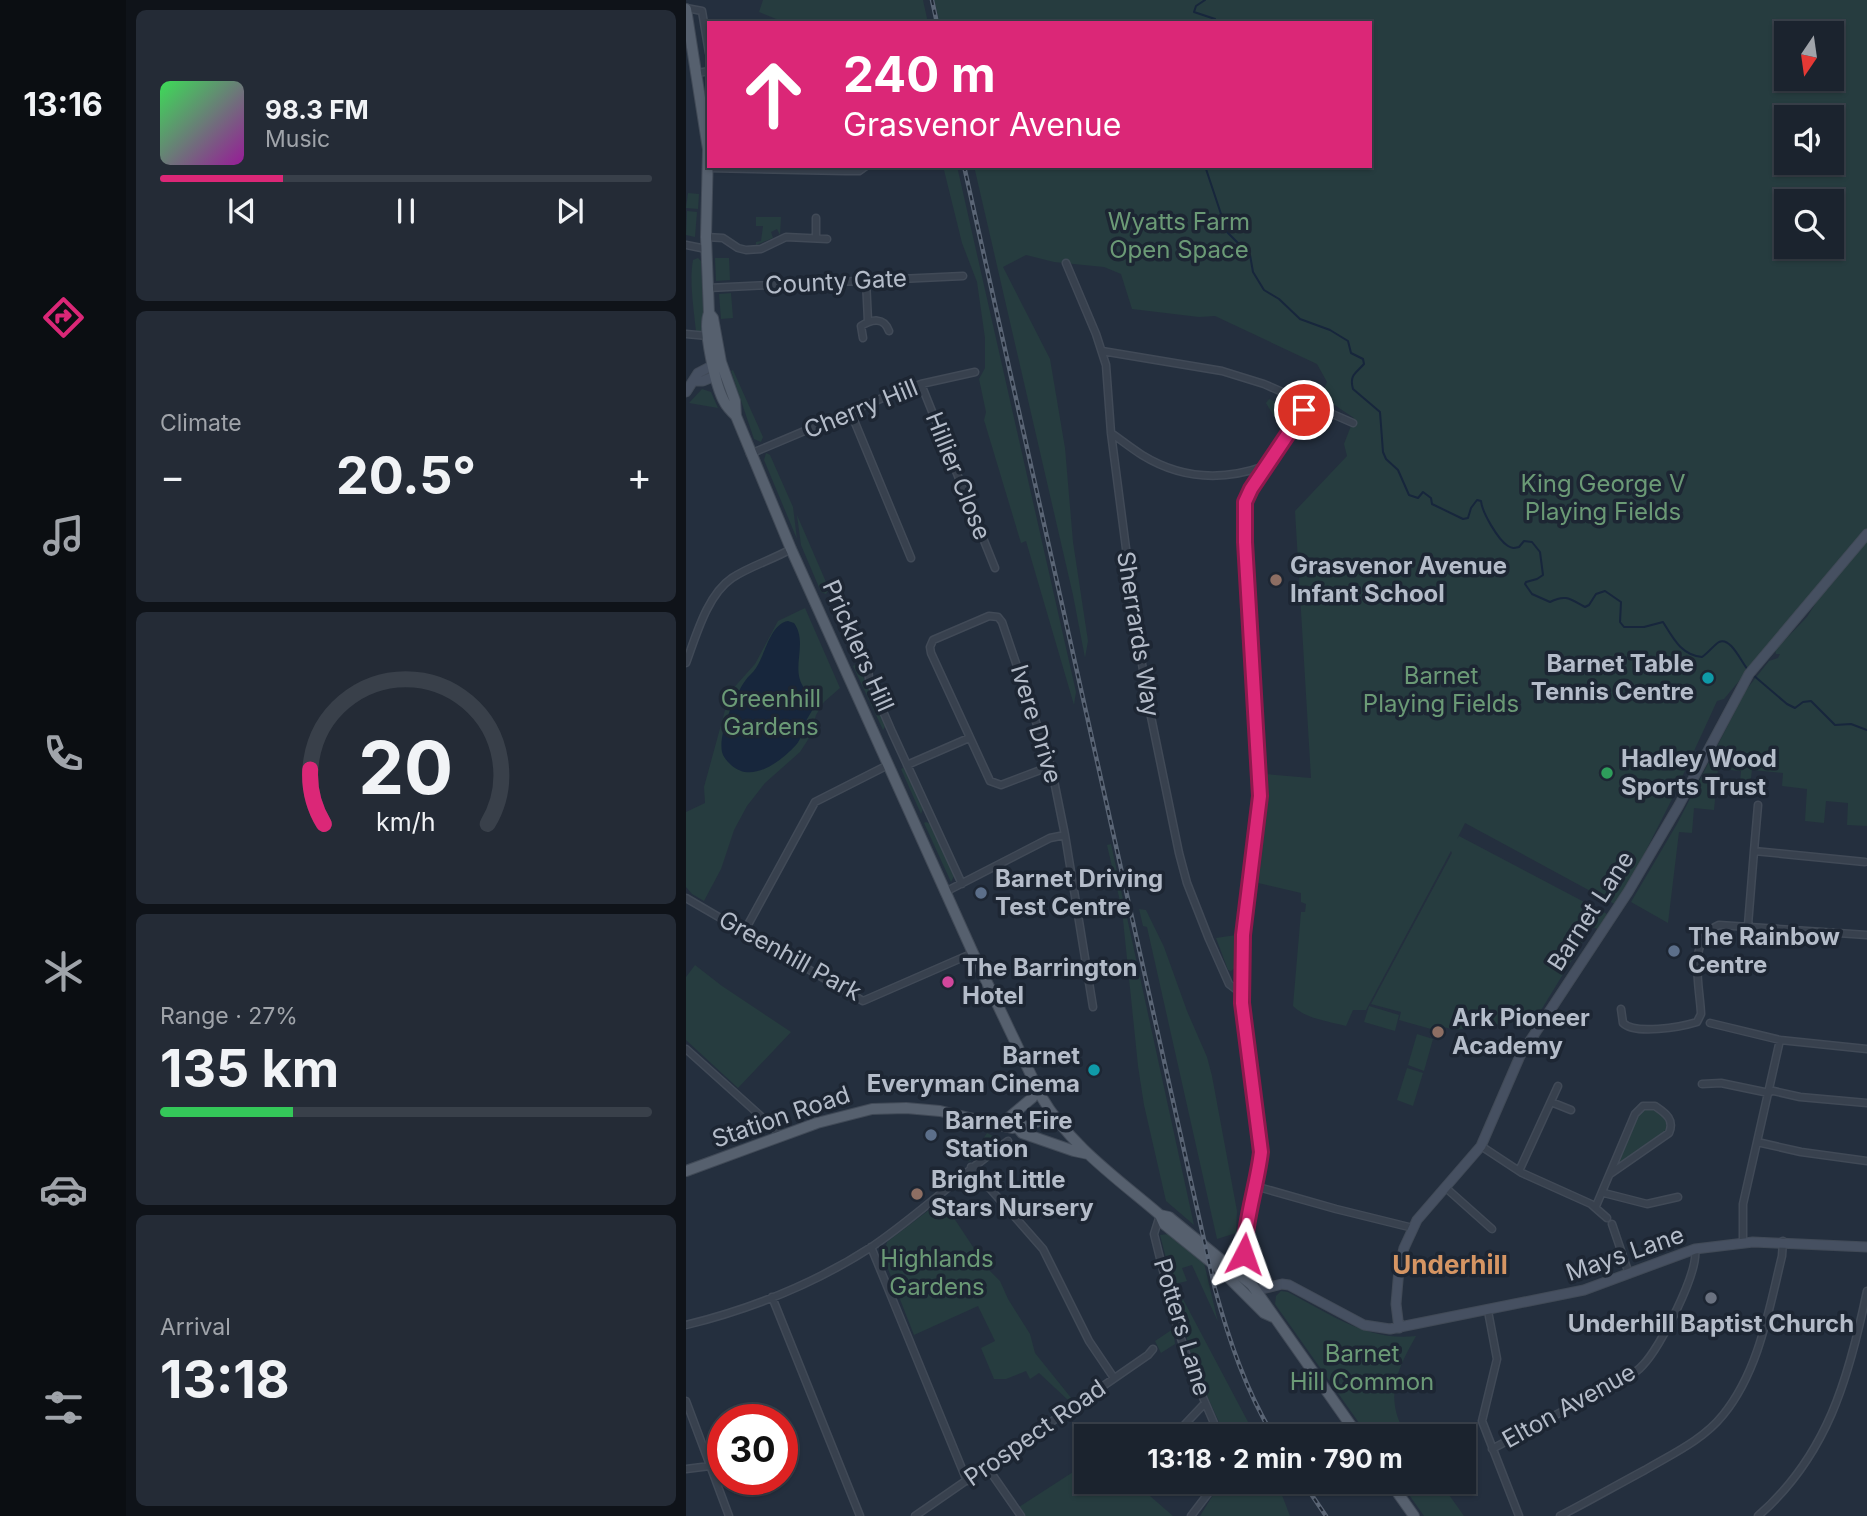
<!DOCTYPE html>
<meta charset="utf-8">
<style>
body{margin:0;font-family:Inter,sans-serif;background:#242b36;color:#f1f3f6;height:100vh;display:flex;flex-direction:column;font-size:26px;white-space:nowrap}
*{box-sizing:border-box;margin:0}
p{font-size:23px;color:#a0a4aa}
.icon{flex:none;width:38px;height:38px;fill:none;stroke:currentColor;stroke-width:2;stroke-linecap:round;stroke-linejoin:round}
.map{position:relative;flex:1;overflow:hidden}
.details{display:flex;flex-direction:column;gap:10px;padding:10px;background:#0f1319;width:560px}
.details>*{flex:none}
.top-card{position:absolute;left:21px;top:21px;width:665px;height:147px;border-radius:0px;box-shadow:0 2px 5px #0004,0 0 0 2px #39404a;background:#db2777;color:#fff;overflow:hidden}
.needle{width:46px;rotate:193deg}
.tools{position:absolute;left:1088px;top:21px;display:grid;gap:14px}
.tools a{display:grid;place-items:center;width:70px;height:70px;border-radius:0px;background:#1b232e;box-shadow:0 2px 5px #0004,0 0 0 2px #39404a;font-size:35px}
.speed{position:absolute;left:21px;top:1404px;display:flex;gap:14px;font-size:35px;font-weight:700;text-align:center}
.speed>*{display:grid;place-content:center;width:91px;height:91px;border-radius:50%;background:#1b232e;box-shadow:0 2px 5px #0004,0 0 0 2px #39404a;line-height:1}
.speed .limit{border:10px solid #d22;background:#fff;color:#111}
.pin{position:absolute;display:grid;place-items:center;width:60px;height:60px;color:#fff;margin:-30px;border:4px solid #fff;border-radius:50%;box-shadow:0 2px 7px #0007}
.me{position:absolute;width:77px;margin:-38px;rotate:4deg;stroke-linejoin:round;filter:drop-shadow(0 0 5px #0008)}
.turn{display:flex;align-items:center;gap:24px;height:147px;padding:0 21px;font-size:32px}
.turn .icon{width:91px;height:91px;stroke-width:2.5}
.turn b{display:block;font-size:49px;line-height:60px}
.big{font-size:52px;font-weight:700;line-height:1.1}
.details .card{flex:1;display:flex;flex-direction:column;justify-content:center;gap:10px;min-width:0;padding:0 24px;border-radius:10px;background:#242b36}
.details .dial{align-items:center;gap:0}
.dial svg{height:182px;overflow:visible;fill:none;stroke:#39404a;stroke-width:7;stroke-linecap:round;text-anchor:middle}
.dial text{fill:#f1f3f6;stroke:none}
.song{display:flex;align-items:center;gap:21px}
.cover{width:84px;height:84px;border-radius:10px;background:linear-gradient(135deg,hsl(130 70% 55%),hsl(300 70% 35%))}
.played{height:7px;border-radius:4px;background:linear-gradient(90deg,#db2777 25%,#39404a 25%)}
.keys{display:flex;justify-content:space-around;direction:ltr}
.heat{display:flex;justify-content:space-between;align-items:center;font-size:38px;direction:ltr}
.charge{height:10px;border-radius:5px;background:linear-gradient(90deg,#34c759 27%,#39404a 0)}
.trip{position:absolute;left:388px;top:1424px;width:402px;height:70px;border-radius:0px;background:#1b232e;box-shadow:0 2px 5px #0004,0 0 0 2px #39404a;font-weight:700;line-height:70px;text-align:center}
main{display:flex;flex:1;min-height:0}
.menu{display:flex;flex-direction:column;width:126px;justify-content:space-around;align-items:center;background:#0b0e12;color:#a0a4aa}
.menu .icon{width:49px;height:49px}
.menu .selected{color:#db2777}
.menu b{font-size:32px;color:#f1f3f6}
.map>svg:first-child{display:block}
.green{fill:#263c3f;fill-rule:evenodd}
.water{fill:#17263c}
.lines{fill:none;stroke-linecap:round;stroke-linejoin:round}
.stream{stroke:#17263c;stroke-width:2}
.street-casing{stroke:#414a57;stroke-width:9}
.secondary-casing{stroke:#414a57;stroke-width:11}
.primary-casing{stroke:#414a57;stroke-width:12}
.street{stroke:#38414e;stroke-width:6}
.secondary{stroke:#465061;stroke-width:9}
.primary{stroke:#56606e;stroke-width:10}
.rail-casing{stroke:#5a6575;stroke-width:4.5}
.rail{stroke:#1d2633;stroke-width:2;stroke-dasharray:5;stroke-linecap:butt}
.route-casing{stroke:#8e194d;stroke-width:18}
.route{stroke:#db2777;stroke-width:12}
.education-dot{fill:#8d6e63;stroke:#1d2633;stroke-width:2.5}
.culture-dot{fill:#0f9aa8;stroke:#1d2633;stroke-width:2.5}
.leisure-dot{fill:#2e9e5b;stroke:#1d2633;stroke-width:2.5}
.service-dot{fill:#5c6f8a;stroke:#1d2633;stroke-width:2.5}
.hotel-dot{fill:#d1479c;stroke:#1d2633;stroke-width:2.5}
.worship-dot{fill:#6b7280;stroke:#1d2633;stroke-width:2.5}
.labels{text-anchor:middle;stroke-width:7;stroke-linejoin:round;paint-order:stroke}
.park-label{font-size:24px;fill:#6b9a76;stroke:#1d2633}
.street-label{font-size:24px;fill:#b4bcc9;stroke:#1d2633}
.poi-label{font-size:24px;font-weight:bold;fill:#b4bcc9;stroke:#1d2633;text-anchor:start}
.neighbourhood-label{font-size:26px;font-weight:bold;fill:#d59563;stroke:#1d2633}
</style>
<main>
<nav class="menu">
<b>13:16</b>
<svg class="icon selected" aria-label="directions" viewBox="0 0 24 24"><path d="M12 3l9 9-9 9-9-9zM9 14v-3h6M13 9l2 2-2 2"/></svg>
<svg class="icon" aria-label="music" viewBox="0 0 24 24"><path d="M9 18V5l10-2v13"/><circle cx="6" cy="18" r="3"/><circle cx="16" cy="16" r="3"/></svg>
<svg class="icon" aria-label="phone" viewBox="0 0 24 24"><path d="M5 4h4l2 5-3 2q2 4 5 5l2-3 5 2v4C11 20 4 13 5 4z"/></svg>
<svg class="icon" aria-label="climate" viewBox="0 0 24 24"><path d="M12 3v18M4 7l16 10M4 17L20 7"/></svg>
<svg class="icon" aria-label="car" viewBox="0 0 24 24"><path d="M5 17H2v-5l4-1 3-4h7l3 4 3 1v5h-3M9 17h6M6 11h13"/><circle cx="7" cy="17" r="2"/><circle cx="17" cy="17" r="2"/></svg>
<svg class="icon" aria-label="filters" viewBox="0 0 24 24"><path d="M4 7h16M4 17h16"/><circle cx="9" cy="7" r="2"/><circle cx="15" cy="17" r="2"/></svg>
</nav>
<section class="details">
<div class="card">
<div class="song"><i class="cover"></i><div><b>98.3 FM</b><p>Music</p></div></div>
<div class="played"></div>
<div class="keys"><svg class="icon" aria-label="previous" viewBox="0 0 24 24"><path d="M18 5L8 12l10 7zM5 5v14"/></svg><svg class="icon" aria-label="pause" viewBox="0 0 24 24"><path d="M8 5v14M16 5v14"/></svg><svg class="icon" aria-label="next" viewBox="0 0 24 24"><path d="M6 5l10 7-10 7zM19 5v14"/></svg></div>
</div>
<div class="card"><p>Climate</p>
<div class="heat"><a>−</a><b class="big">20.5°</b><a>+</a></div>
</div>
<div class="card dial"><svg viewBox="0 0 100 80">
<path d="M14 69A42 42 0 1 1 86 69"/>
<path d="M14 69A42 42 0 0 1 8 45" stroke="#db2777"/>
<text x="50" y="56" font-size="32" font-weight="700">20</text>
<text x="50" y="72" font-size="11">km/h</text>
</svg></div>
<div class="card"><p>Range · 27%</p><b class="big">135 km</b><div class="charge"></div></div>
<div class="card"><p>Arrival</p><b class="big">13:18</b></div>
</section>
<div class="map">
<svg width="1181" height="1516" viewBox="0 0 1181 1516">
<rect width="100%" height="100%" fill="#242f3e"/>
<!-- green -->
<path class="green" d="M77,0H237L242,23H100L73,12Z
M248,0H1181V534L1142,574L1038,699L1031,701L986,799L932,906L779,823L771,839L773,836L921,914L912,929L906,927L849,1020L769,1030L754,1026L752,1031L713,1020L715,1012L685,1004L766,853L765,851L680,1010H667L660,1026C642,1021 620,1019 607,1006L615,912H619L620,904L615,902V893L568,882L578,815L579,774L625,778L609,511L661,456L658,444L668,418L635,396L641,382L631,364L529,316L513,317L446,309L435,274L418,267L368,262L340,255L317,267L364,359L379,448L387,542L402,641L399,658L387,595L288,166H684V23H254ZM1101,33H1146V79H1101ZM1101,117H1146V163H1101ZM1101,201H1146V247H1101Z
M257,166H271L390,692L388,705L340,541L335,543L298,420L300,412L293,379L299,368V338L291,282L276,243Z
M2,193L13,194L12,209L0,208Z
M1,211L11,212L9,237L0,235Z
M70,217H95L94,235L91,229L85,232L87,238L70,245V242L75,241L77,226H70Z
M12,258L15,261L18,333L10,332C8,310 3,281 7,260Z
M29,258H43L44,280L30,281Z
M45,293L47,318L35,319L33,294Z
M47,370L77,437L75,442L68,439L45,371Z
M16,389L25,392L32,408L3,403Z
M583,399L604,407C608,415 600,422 595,428L580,403Z
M80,453L84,455L107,507L111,539L78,460Z
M111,515L143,589L140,594L135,592L115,545Z
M1181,538V826L1161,825L1162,803L1140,801L1138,823L1119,821L1121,789L1096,786L1097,773L1066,770L1063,794L1053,792L1055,771L1032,769L1028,810L1008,808L1006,833L993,832L982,923L945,902L991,824L1060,690L1083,661L1092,658L1094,654H1090L1089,650L1121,617L1138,590H1141Z
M119,608L154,688L138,702L130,715L125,735L114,752L79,783L61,806L48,830L35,869L18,901L6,894L0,887V812L19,803L18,787L44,692L69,664L92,621Z
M171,664L200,725L197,730L167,666Z
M219,767L237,809L235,814L215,769Z
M240,822L245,824L268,876L265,882L238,823Z
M425,844L508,1225L480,1201L458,1105L452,1066L436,910L421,845Z
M453,909L460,910L478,947L501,1011L521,1057L526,1076L551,1211L550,1233L531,1239L461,927L457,926Z
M550,935L549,968L545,971L542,970L530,938Z
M9,965L36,986L105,1032L52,1088L0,1040V977Z
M683,1006L713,1015L709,1031L678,1022Z
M731,1034L747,1039L738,1071L722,1065Z
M721,1068L737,1073L727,1106L711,1100Z
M958,1108C969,1108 981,1116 981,1128L974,1137L935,1163L933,1158L952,1114Z
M301,1133L317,1141L282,1162Z
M256,1200L301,1268L314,1281L322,1299L344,1334L349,1353L386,1399L383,1401L353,1373L344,1379L340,1371L320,1379H308L295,1348L309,1341L292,1306L228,1335L197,1256L201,1242Z
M482,1234L518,1263L532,1322L506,1265L496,1268L501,1281L489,1284L570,1437H540L509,1370L474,1235Z
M565,1261L583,1281L572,1282L565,1277Z
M595,1291L602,1292C642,1313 682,1342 730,1336C710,1371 697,1401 722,1437H683L589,1304L590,1296Z
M487,1329L489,1344L475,1353L469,1341Z
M401,1463V1482H448L487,1516H339L333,1507Z
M535,1482H591L604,1516H514Z
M714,1482H754L778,1516H738Z"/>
<!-- water -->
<path class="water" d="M102,621L108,623C123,644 103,669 119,689L130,691C133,703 125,711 120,721C116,729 116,739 110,745C94,762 66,784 45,765C41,761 37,757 36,752C32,734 49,695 59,681C62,676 67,673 70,668C79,655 84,624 102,621Z"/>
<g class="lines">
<!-- stream -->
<path class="stream" d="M519,0L510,6L508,12L529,19V23
M519,166L541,232L564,255L567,272L578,290L593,299L614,319L644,330L662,341L665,353L677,359L678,364C670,373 663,375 667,389L694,412L697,452L700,459L712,470L723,495L732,498L737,492L745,498L746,504L777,519L782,518L785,508L791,500L795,501C796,512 812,540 822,546C827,549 829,548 833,547L838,541L846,542L854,552L857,575L851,579L840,582L839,584L846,594L864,602C880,594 884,599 899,607L903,605L910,594L919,591L935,602L934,622L938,627H958L977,622C987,638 995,655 1016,657C1022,653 1028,645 1033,642C1045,636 1056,664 1063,671
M1067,675L1101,704L1109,708L1117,702L1125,701L1149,725L1165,724L1181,730"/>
<defs>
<path id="street" d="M0,8L16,11L23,53
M12,73L23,71
M23,168L159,171H173L180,166
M20,237L37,238L52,248L60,250L75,249L100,237L141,239
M130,238V218
M0,245L20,249
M380,263L410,334L420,365L425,433L451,633L463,707L493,853L501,883L523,939L543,984L556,994
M180,280L182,321
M22,288L277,276
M0,334L22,336
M177,338L175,326C186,319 198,317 203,331
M416,351L536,371L578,384L667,423
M235,384L309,568
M165,413L225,558
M425,433C435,440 445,448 456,455C495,479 537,481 579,466
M64,454L199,397L235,384L289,372
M0,663C10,636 21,595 46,578C64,566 86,560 105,549
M182,665L183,679L206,732L276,884
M221,765L283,738
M365,766L315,785L304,781L245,653L244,647L247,640L303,616L312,617L316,622L365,766L379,835
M1068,851L1072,805
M259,892L364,838L379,835L407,1007
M0,898L177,1001L287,953
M1062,925L1068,851L1179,862
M58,932L129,802L202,765
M935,1009L937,1023C949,1035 995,1027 1011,1022L1015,1014C1014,985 1000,939 1033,925L1181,935
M1024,1023L1094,1040L1181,1049
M0,1049L88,1128L94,1137
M1016,1084L1035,1083L1083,1093
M1083,1090L1114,1097L1181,1103
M865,1102L885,1110
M1071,1142L1115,1152L1181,1161
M795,1146L836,1173L905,1204L921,1218
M285,1167L357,1249L403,1341L428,1378
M833,1171L872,1086
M569,1186L650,1209L727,1228
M760,1188L806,1229
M918,1193L961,1204L992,1197
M910,1206L949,1114L957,1106H969C979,1113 989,1119 983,1133L924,1174
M474,1215L468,1234L490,1323L506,1372L534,1437
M926,1224L943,1274
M1057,1242V1204L1094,1040
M185,1247L281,1481
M548,1274L558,1254L559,1228L575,1152L557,1012L556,964L557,935L571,834L574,796L559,542L560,499L579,466L600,439L621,402
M86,1297L174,1516
M802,1311L811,1359L796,1421L833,1516
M0,1325C65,1309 130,1283 187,1246C234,1214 275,1174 322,1141
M0,1401L43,1516
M487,1437L519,1403
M806,1449L939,1378C945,1375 952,1371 957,1365C974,1348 1013,1272 1009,1249
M301,1467L335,1516
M0,1469L24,1466
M229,1516L462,1355L467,1349
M505,1516L531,1482
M874,1516C903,1501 931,1485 959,1470C986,1454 1017,1440 1037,1415C1073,1371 1083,1309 1096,1256L1097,1241
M1072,1516C1141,1456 1163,1378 1181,1291"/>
<path id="secondary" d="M7,381H17L34,374
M0,392L12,373L33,362
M571,1297L576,1289L596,1284L603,1285L678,1325L704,1329L898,1290L1009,1249L1067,1242L1181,1247
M713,1328L710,1304L713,1269L718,1248L731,1220L795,1146L834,1056L942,892L993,805L1063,674L1181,534"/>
<path id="primary" d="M0,9L22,149L20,237L23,313C16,328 30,388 39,403C41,407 46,412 50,416
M23,313L27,318L35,362L49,401L50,416L105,549L287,953L355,1096C383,1145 432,1179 474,1215L478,1224L536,1271L578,1313L587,1317
M314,1125L346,1098L352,1089
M332,1128L336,1133L388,1151L402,1154
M0,1171L131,1123L186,1109L220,1108L254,1111L326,1128L343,1126L366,1113
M474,1215L483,1217L566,1285L673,1437
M704,1482L728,1516"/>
</defs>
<!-- street casing -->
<use href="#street" class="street-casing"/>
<!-- secondary casing -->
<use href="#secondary" class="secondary-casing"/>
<!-- primary casing -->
<use href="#primary" class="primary-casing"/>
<!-- street -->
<use href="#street" class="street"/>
<!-- secondary -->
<use href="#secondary" class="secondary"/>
<!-- primary -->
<use href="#primary" class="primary"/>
<defs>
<path id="rail" d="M246,0L251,23
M278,166L529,1289C543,1340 560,1391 588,1437
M617,1482L640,1516"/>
</defs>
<!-- rail casing -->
<use href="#rail" class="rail-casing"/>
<!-- rail -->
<use href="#rail" class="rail"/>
</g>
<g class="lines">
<defs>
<path id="route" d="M558,1254C559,1219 571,1186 575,1152L556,1003L557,935L574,796L559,542V502L565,489L618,410"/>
</defs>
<!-- route casing -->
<use href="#route" class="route-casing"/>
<!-- route -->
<use href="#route" class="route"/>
</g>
<!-- markers -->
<g class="education-dot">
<circle cx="590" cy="580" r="7"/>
<circle cx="752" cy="1032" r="7"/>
<circle cx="231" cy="1194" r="7"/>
</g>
<g class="culture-dot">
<circle cx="1022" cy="678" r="7"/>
<circle cx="408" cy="1070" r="7"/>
</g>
<circle class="leisure-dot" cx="921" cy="773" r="7"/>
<g class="service-dot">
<circle cx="295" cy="893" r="7"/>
<circle cx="988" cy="951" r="7"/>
<circle cx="245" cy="1135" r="7"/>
</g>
<circle class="hotel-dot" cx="262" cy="982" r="7"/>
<circle class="worship-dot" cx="1025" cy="1298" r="7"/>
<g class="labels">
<!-- park labels -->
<g class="park-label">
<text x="493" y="230">Wyatts Farm<tspan x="493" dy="28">Open Space</tspan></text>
<text x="917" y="492">King George V<tspan x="917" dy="28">Playing Fields</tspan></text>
<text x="755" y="684">Barnet<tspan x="755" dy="28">Playing Fields</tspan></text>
<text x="85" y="707">Greenhill<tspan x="85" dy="28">Gardens</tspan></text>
<text x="251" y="1267">Highlands<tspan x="251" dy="28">Gardens</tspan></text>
<text x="676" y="1362">Barnet<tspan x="676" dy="28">Hill Common</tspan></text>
</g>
<!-- street labels -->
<g class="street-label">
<text transform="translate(150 282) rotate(-3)" y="8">County Gate</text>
<text transform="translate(175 409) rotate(-22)" y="8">Cherry Hill</text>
<text transform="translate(272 476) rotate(68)" y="8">Hillier Close</text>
<text transform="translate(452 634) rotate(81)" y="8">Sherrards Way</text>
<text transform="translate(172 646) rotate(66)" y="8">Pricklers Hill</text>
<text transform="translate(350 724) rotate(73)" y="8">Ivere Drive</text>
<text transform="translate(905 911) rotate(-57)" y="8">Barnet Lane</text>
<text transform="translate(104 956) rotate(29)" y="8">Greenhill Park</text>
<text transform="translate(95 1117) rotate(-19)" y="8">Station Road</text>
<text transform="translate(939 1254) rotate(-19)" y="8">Mays Lane</text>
<text transform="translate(496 1327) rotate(73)" y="8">Potters Lane</text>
<text transform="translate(883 1406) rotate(-29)" y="8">Elton Avenue</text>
<text transform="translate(349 1433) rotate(-35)" y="8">Prospect Road</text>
</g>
<!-- poi labels -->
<g class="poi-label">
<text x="604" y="574">Grasvenor Avenue<tspan x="604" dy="28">Infant School</tspan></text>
<text x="1008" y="672" text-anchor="end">Barnet Table<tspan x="1008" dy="28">Tennis Centre</tspan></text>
<text x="935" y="767">Hadley Wood<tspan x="935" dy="28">Sports Trust</tspan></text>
<text x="309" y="887">Barnet Driving<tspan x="309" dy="28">Test Centre</tspan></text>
<text x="1002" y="945">The Rainbow<tspan x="1002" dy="28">Centre</tspan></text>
<text x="276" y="976">The Barrington<tspan x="276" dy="28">Hotel</tspan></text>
<text x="766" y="1026">Ark Pioneer<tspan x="766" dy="28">Academy</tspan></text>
<text x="394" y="1064" text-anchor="end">Barnet<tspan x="394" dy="28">Everyman Cinema</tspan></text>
<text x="259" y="1129">Barnet Fire<tspan x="259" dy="28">Station</tspan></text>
<text x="245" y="1188">Bright Little<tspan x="245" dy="28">Stars Nursery</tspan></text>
<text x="1025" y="1332" text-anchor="middle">Underhill Baptist Church</text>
</g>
<!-- neighbourhood labels -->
<g class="neighbourhood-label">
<text x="764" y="1274">Underhill</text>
</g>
</g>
</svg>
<div class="tools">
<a><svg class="needle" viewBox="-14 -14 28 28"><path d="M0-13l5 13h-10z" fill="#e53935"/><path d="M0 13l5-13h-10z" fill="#a0a4aa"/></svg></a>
<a><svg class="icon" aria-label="sound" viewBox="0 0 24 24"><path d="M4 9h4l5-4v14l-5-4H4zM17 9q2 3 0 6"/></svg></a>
<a><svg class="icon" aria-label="search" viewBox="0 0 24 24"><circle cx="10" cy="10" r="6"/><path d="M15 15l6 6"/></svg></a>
</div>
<div class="speed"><div class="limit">30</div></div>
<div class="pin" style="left:618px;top:410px;background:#d93025"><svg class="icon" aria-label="arrive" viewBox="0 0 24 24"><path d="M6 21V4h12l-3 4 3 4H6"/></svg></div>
<svg class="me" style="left:558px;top:1254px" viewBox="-20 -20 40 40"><path d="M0-17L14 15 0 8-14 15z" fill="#db2777" stroke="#fff" stroke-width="4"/></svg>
<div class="trip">13:18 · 2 min · 790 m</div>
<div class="top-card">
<div class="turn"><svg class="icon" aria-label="ahead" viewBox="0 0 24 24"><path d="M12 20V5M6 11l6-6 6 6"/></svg><div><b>240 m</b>Grasvenor Avenue</div></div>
</div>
</div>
</main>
